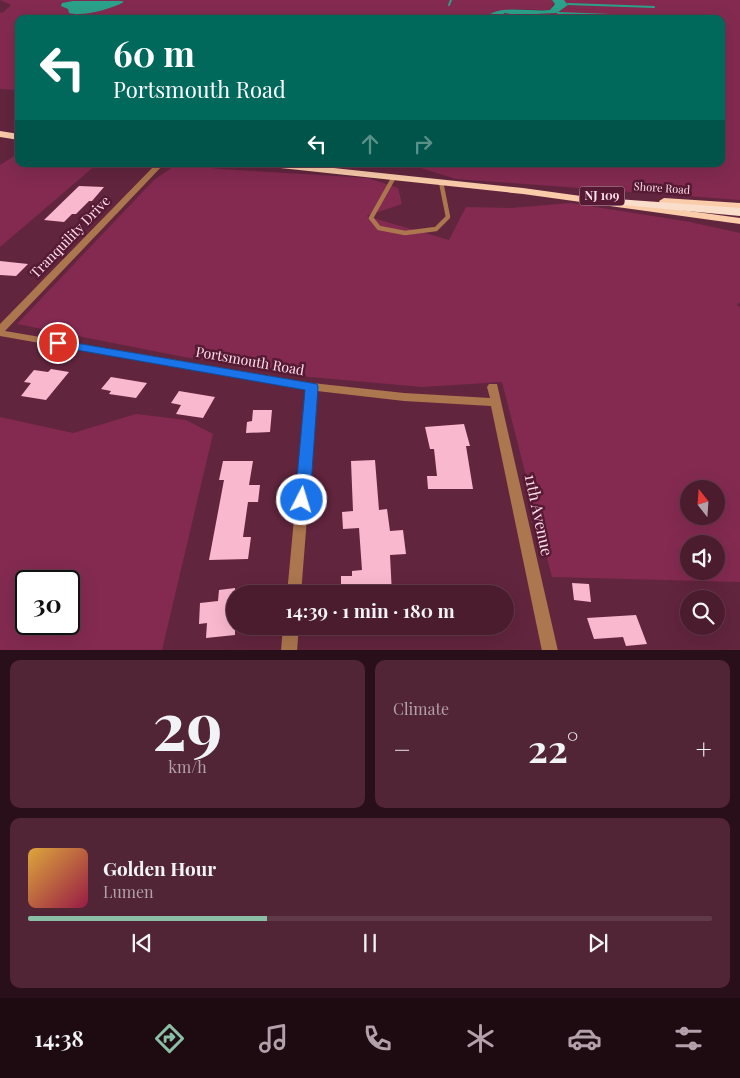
<!DOCTYPE html>
<meta charset="utf-8">
<style>
body{margin:0;font-family:"Playfair Display",serif;background:#512536;color:#f1f3f6;height:100vh;display:flex;flex-direction:column;font-size:19px;white-space:nowrap}
*{box-sizing:border-box;margin:0}
p{font-size:16px;color:#b2a1aa}
.icon{flex:none;width:28px;height:28px;fill:none;stroke:currentColor;stroke-width:2;stroke-linecap:round;stroke-linejoin:round}
.map{position:relative;height:650px;overflow:hidden}
.drawer{display:flex;flex-direction:column;gap:10px;padding:10px;background:#290f19;flex:1}
.drawer>*{flex:none}
.hud{position:absolute;left:15px;top:15px;width:710px;height:152px;border-radius:10px;box-shadow:0 5px 20px #0002,0 0 0 1px #613a4a;background:#00695c;color:#fff;overflow:hidden}
.needle{width:32px;rotate:343deg}
.buttons{position:absolute;left:680px;top:480px;display:grid;gap:10px}
.buttons a{display:grid;place-items:center;width:45px;height:45px;border-radius:50%;background:#4a1c2e;box-shadow:0 5px 20px #0002,0 0 0 1px #613a4a;font-size:25px}
.speed{position:absolute;left:15px;top:570px;display:flex;gap:10px;font-size:25px;font-weight:700;text-align:center}
.speed>*{display:grid;place-content:center;width:65px;height:65px;border-radius:50%;background:#4a1c2e;box-shadow:0 5px 20px #0002,0 0 0 1px #613a4a;line-height:1}
.speed .limit{border:2px solid #111;border-radius:8px;background:#fff;color:#111}
.pin{position:absolute;display:grid;place-items:center;width:42px;height:42px;color:#fff;margin:-21px;border:2px solid #fff;border-radius:50%;box-shadow:0 1px 5px #0007}
.me{position:absolute;width:55px;margin:-28px;rotate:5deg;stroke-linejoin:round;filter:drop-shadow(0 0 4px #0008)}
.turn{display:flex;align-items:center;gap:18px;height:105px;padding:0 15px;font-size:22px}
.turn .icon{width:65px;height:65px;stroke-width:2.5}
.turn b{display:block;font-size:35px;line-height:42px}
.lanes{display:flex;align-items:center;height:48px;padding:0 15px;background:#0003;justify-content:center;gap:25px;direction:ltr}
.lanes .off{opacity:.35}
.big{font-size:38px;font-weight:700;line-height:1.1}
.drawer .tile{flex:1;display:flex;flex-direction:column;justify-content:center;gap:8px;min-width:0;padding:0 18px;border-radius:10px;background:#512536}
.drawer .dial{align-items:center;gap:0}
.dial b{font-size:65px;line-height:1}
.song{display:flex;align-items:center;gap:15px}
.cover{width:60px;height:60px;border-radius:8px;background:linear-gradient(135deg,hsl(40 70% 55%),hsl(340 70% 35%))}
.played{height:5px;border-radius:2px;background:linear-gradient(90deg,#8abfa5 35%,#613a4a 35%)}
.keys{display:flex;justify-content:space-around;direction:ltr}
.heat{display:flex;justify-content:space-between;align-items:center;font-size:28px;direction:ltr}
.drawer .tiles{flex:1;display:grid;gap:10px;grid-template-columns:1fr 1fr}
.tile:last-child{grid-column:span 2}
.trip{position:absolute;left:226px;top:585px;width:288px;height:50px;border-radius:25px;background:#4a1c2e;box-shadow:0 5px 20px #0002,0 0 0 1px #613a4a;font-weight:700;line-height:50px;text-align:center}
.tab-bar{display:flex;height:80px;justify-content:space-around;align-items:center;background:#1e0b12;color:#b2a1aa}
.tab-bar .icon{width:35px;height:35px}
.tab-bar .current{color:#8abfa5}
.tab-bar b{font-size:22px;color:#f1f3f6}
.map>svg:first-child{display:block}
.green{fill:#842a51;fill-rule:evenodd}
.water{fill:#2ba28b}
.lines{fill:none;stroke-linecap:round;stroke-linejoin:round}
.stream{stroke:#2ba28b;stroke-width:2}
.building{fill:#fab8ce}
.service{stroke:#ac764e;stroke-width:4.5}
.minor{fill:#ac764e;fill-rule:evenodd}
.trunk{fill:#faccaa;fill-rule:evenodd}
.motorway{fill:#f9decb;fill-rule:evenodd}
.route{fill:#1a73e8;stroke:#114b97}
.labels{text-anchor:middle;stroke-width:5;stroke-linejoin:round;paint-order:stroke}
.far-street-label{font-size:11px;fill:#fedfe8;stroke:#561a34}
.shield{fill:#561a34;stroke:#cca4b2;stroke-width:1}
.shield-label{font-size:12px;font-weight:bold;fill:#fedfe8}
.street-label{font-size:14px;fill:#fedfe8;stroke:#561a34}
.near-street-label{font-size:16px;fill:#fedfe8;stroke:#561a34}
</style>
<div class="map">
<svg width="740" height="651" viewBox="0 0 740 651">
<rect width="100%" height="100%" fill="#62253e"/>
<!-- green -->
<path class="green" d="M0,0H552L555,4L552,5V9L549,10C529,11 507,6 489,15L491,19H19V90L0,89V13L4,12L11,5ZM85,1H122L124,2L89,13L68,9Z
M564,0H740V200L456,179L421,168L393,164H721V19H503L502,17L506,13L515,15L557,13L568,5Z
M19,153V164H97L0,247V165Z
M177,164L220,169L368,178L398,188L402,204L366,216L449,240L466,207L511,208L571,203L690,222L740,233V302L737,305L740,307V582L552,577L502,382L422,387L310,377L184,357L17,324L154,180ZM689,489H716V516H689ZM689,544H716V571H689Z
M136,414L186,420L213,434L162,650H0V417L73,433ZM26,581H69V624H26Z"/>
<!-- water -->
<path class="water" d="M552,0H564L568,5L557,13L515,15L505,13L502,15L503,19H491L489,15C502,5 533,12 550,10L555,4Z
M73,1H122L124,2C111,9 83,17 69,13L68,9L61,6L62,3Z"/>
<g class="lines">
<!-- stream -->
<path class="stream" d="M568,4L654,7
M449,5L451,0
M558,13L691,18"/>
</g>
<!-- building -->
<path class="building" d="M79,186L104,187L92,201H89L76,214H72L64,222L44,220Z
M0,261L28,264L16,276L0,275Z
M51,369L69,372L46,400L21,396L31,383L24,382L34,370L48,372Z
M111,377L147,383L136,398L109,394L111,391L101,389Z
M179,391L215,397L203,418L176,414L181,405L171,403Z
M253,410H272L270,432L246,433L247,422L252,421Z
M464,424L470,446H466L473,489H428L427,476H437L434,449H430L425,427Z
M375,460L379,510L387,509L390,531L403,530L406,554L390,555L392,594H341V576H352V571L362,570L359,528L343,529L342,512L353,511L351,461Z
M223,461H253L249,485H260L258,502H248L243,537H251L248,559L209,560L224,480H219Z
M572,583L589,584L591,602L574,600Z
M235,588V635L206,638L207,623L199,624L200,603L218,601L219,590Z
M636,615L647,644L626,646L623,637L594,639L587,618Z"/>
<g class="lines">
<!-- service -->
<path class="service" d="M394,177L371,218L379,228L405,233L436,229L448,217L441,182"/>
<!-- minor -->
<path class="minor" d="M156,164H164L5,331L312,383L404,393L490,398L487,387L489,384H497L558,651H542L491,406L404,401L317,391L301,594H287L306,390L0,336V324Z
M283,626H299L297,651H281Z"/>
<!-- trunk -->
<path class="trunk" d="M0,131L19,134V140L0,137Z
M266,164H296L523,188L740,218V224L523,194L271,167Z
M664,198L740,203V209L660,203L659,201Z"/>
<!-- motorway -->
<path class="motorway" d="M617,199L740,208V216L613,204L611,202L613,200Z"/>
</g>
<!-- route -->
<path class="route" d="M58,340L317,384L318,387L310,500L308,504L302,506L297,504L295,500L305,390L54,346L53,343L54,341Z"/>
<g class="labels">
<!-- far-street labels -->
<g class="far-street-label">
<text transform="translate(662 188) rotate(4)" y="4">Shore Road</text>
</g>
<!-- shield labels -->
<rect class="shield" x="579.5" y="186.5" width="45" height="19" rx="4"/>
<g class="shield-label">
<text x="602" y="200">NJ 109</text>
</g>
<!-- street labels -->
<g class="street-label">
<text transform="translate(70 237) rotate(-46)" y="5">Tranquility Drive</text>
<text transform="translate(250 361) rotate(10)" y="5">Portsmouth Road</text>
</g>
<!-- near-street labels -->
<g class="near-street-label">
<text transform="translate(539 515) rotate(78)" y="6">11th Avenue</text>
</g>
</g>
</svg>
<div class="buttons">
<a><svg class="needle" viewBox="-14 -14 28 28"><path d="M0-13l5 13h-10z" fill="#e53935"/><path d="M0 13l5-13h-10z" fill="#b2a1aa"/></svg></a>
<a><svg class="icon" aria-label="sound" viewBox="0 0 24 24"><path d="M4 9h4l5-4v14l-5-4H4zM17 9q2 3 0 6"/></svg></a>
<a><svg class="icon" aria-label="search" viewBox="0 0 24 24"><circle cx="10" cy="10" r="6"/><path d="M15 15l6 6"/></svg></a>
</div>
<div class="speed"><div class="limit">30</div></div>
<div class="pin" style="left:58px;top:343px;background:#d93025"><svg class="icon" aria-label="arrive" viewBox="0 0 24 24"><path d="M6 21V4h12l-3 4 3 4H6"/></svg></div>
<svg class="me" style="left:302px;top:500px" viewBox="-20 -20 40 40"><circle r="17" fill="#1a73e8" stroke="#fff" stroke-width="3"/><path d="M0-11L8 9 0 5-8 9z" fill="#fff"/></svg>
<div class="trip">14:39 · 1 min · 180 m</div>
<div class="hud">
<div class="turn"><svg class="icon" aria-label="left" viewBox="0 0 24 24"><path d="M17 20v-9H6M10 6l-5 5 5 5"/></svg><div><b>60 m</b>Portsmouth Road</div></div>
<div class="lanes"><svg class="icon" aria-label="left" viewBox="0 0 24 24"><path d="M17 20v-9H6M10 6l-5 5 5 5"/></svg><svg class="icon off" aria-label="ahead" viewBox="0 0 24 24"><path d="M12 20V5M6 11l6-6 6 6"/></svg><svg class="icon off" aria-label="right" viewBox="0 0 24 24"><path d="M7 20v-9h11M14 6l5 5-5 5"/></svg></div>
</div>
</div>
<section class="drawer">
<div class="tiles">
<div class="tile dial"><b>29</b><p>km/h</p></div>
<div class="tile"><p>Climate</p>
<div class="heat"><a>−</a><b class="big">22°</b><a>+</a></div>
</div>
<div class="tile">
<div class="song"><i class="cover"></i><div><b>Golden Hour</b><p>Lumen</p></div></div>
<div class="played"></div>
<div class="keys"><svg class="icon" aria-label="previous" viewBox="0 0 24 24"><path d="M18 5L8 12l10 7zM5 5v14"/></svg><svg class="icon" aria-label="pause" viewBox="0 0 24 24"><path d="M8 5v14M16 5v14"/></svg><svg class="icon" aria-label="next" viewBox="0 0 24 24"><path d="M6 5l10 7-10 7zM19 5v14"/></svg></div>
</div>
</div>
</section>
<nav class="tab-bar">
<b>14:38</b>
<svg class="icon current" aria-label="directions" viewBox="0 0 24 24"><path d="M12 3l9 9-9 9-9-9zM9 14v-3h6M13 9l2 2-2 2"/></svg>
<svg class="icon" aria-label="music" viewBox="0 0 24 24"><path d="M9 18V5l10-2v13"/><circle cx="6" cy="18" r="3"/><circle cx="16" cy="16" r="3"/></svg>
<svg class="icon" aria-label="phone" viewBox="0 0 24 24"><path d="M5 4h4l2 5-3 2q2 4 5 5l2-3 5 2v4C11 20 4 13 5 4z"/></svg>
<svg class="icon" aria-label="climate" viewBox="0 0 24 24"><path d="M12 3v18M4 7l16 10M4 17L20 7"/></svg>
<svg class="icon" aria-label="car" viewBox="0 0 24 24"><path d="M5 17H2v-5l4-1 3-4h7l3 4 3 1v5h-3M9 17h6M6 11h13"/><circle cx="7" cy="17" r="2"/><circle cx="17" cy="17" r="2"/></svg>
<svg class="icon" aria-label="filters" viewBox="0 0 24 24"><path d="M4 7h16M4 17h16"/><circle cx="9" cy="7" r="2"/><circle cx="15" cy="17" r="2"/></svg>
</nav>
